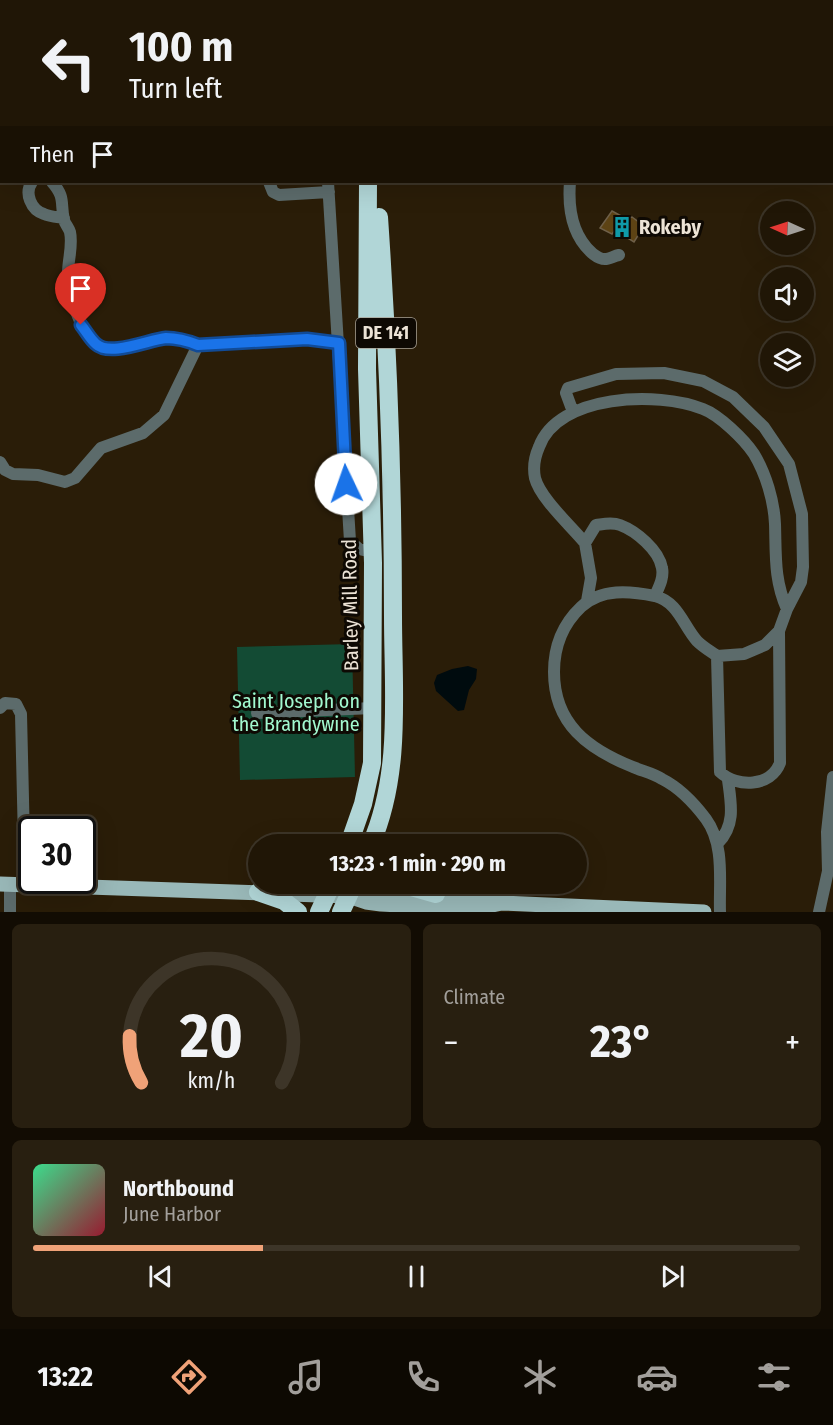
<!DOCTYPE html>
<meta charset="utf-8">
<style>
body{margin:0;font-family:"Fira Sans Condensed",sans-serif;background:#281f10;color:#f1f3f6;height:100vh;display:flex;flex-direction:column;font-size:22px;white-space:nowrap}
*{box-sizing:border-box;margin:0}
p{font-size:20px;color:#a29f9b}
.icon{flex:none;width:33px;height:33px;fill:none;stroke:currentColor;stroke-width:2;stroke-linecap:round;stroke-linejoin:round}
.map{position:relative;height:912px;overflow:hidden}
.drawer{display:flex;flex-direction:column;gap:12px;padding:12px;background:#120c03;flex:1}
.drawer>*{flex:none}
.guide{position:absolute;left:0px;top:0px;width:834px;height:183px;box-shadow:0 6px 24px #0002,0 0 0 2px #3d3528;background:#201606;color:#f1f3f6;overflow:hidden}
.needle{width:39px;rotate:273deg}
.buttons{position:absolute;left:760px;top:201px;display:grid;gap:12px}
.buttons a{display:grid;place-items:center;width:54px;height:54px;border-radius:50%;background:#201606;box-shadow:0 6px 24px #0002,0 0 0 2px #3d3528;font-size:30px}
.speed{position:absolute;left:18px;top:816px;display:flex;gap:12px;font-size:30px;font-weight:700;text-align:center}
.speed>*{display:grid;place-content:center;width:78px;height:78px;border-radius:50%;background:#201606;box-shadow:0 6px 24px #0002,0 0 0 2px #3d3528;line-height:1}
.speed .limit{border:3px solid #111;border-radius:9px;background:#fff;color:#111}
.pin{position:absolute;display:grid;place-items:center;width:51px;height:51px;color:#fff;margin:-62px -26px;border-radius:50% 50% 50% 0;rotate:-45deg;box-shadow:0 0 6px #0007}
.pin .icon{rotate:45deg}
.me{position:absolute;width:66px;margin:-33px;rotate:357deg;stroke-linejoin:round;filter:drop-shadow(0 0 4px #0008)}
.turn{display:flex;align-items:center;gap:21px;height:126px;padding:0 30px;font-size:27px}
.turn .icon{width:78px;height:78px;stroke-width:2.5}
.turn b{display:block;font-size:42px;line-height:51px}
.then{display:flex;align-items:center;height:57px;padding:0 30px;background:#0003;gap:12px;font-size:22px}
.big{font-size:45px;font-weight:700;line-height:1.1}
.drawer .widget{flex:1;display:flex;flex-direction:column;justify-content:center;gap:9px;min-width:0;padding:0 21px;border-radius:9px;background:#281f10}
.drawer .dial{align-items:center;gap:0}
.dial svg{height:156px;overflow:visible;fill:none;stroke:#3d3528;stroke-width:7;stroke-linecap:round;text-anchor:middle}
.dial text{fill:#f1f3f6;stroke:none}
.song{display:flex;align-items:center;gap:18px}
.cover{width:72px;height:72px;border-radius:9px;background:linear-gradient(135deg,hsl(150 70% 55%),hsl(350 70% 35%))}
.played{height:6px;border-radius:3px;background:linear-gradient(90deg,#f0a278 30%,#3d3528 30%)}
.keys{display:flex;justify-content:space-around;direction:ltr}
.heat{display:flex;justify-content:space-between;align-items:center;font-size:33px;direction:ltr}
.drawer .tiles{flex:1;display:grid;gap:12px;grid-template-columns:1fr 1fr}
.widget:last-child{grid-column:span 2}
.trip{position:absolute;left:248px;top:834px;width:339px;height:60px;border-radius:30px;background:#201606;box-shadow:0 6px 24px #0002,0 0 0 2px #3d3528;font-weight:700;line-height:60px;text-align:center}
.menu{display:flex;height:96px;justify-content:space-around;align-items:center;background:#0d0902;color:#a29f9b}
.menu .icon{width:42px;height:42px}
.menu .selected{color:#f0a278}
.menu b{font-size:27px;color:#f1f3f6}
.map>svg:first-child{display:block}
.green{fill:#134b34}
.water{fill:#000b0e}
.building{fill:#5d4314;stroke:#6e5f48;stroke-width:1.5}
.lines{fill:none;stroke-linecap:round;stroke-linejoin:round}
.minor{stroke:#5c6b6b;stroke-width:12}
.major{stroke:#99b8b8;stroke-width:15}
.highway{stroke:#b1d6d7;stroke-width:18}
.route-casing{stroke:#114b97;stroke-width:15}
.route{stroke:#1a73e8;stroke-width:10}
.labels{text-anchor:middle;stroke-width:6;stroke-linejoin:round;paint-order:stroke}
.shield{fill:#0e0903;stroke:#a9a297;stroke-width:1.5}
.shield-label{font-size:18px;font-weight:bold;fill:#ece3d6}
.poi-label{font-size:20px;font-weight:bold;fill:#ece3d6;stroke:#0e0903;text-anchor:start}
.street-label{font-size:20px;fill:#ece3d6;stroke:#0e0903}
.park-label{font-size:20px;fill:#a2f8cf;stroke:#0e0903}
</style>
<div class="map">
<svg width="833" height="912" viewBox="0 0 833 912">
<rect width="100%" height="100%" fill="#2a1d08"/>
<!-- green -->
<path class="green" d="M352,644L355,777L240,780L237,647Z"/>
<!-- water -->
<path class="water" d="M468,666L477,669L476,679L469,690L464,710L458,711L436,691L434,683L437,675L452,669Z"/>
<!-- building -->
<path class="building" d="M189,0H265L189,2Z
M612,211L623,217V220L626,223L629,218L632,217L644,226L634,242L615,230L612,234L600,228Z"/>
<g class="lines">
<!-- minor -->
<path class="minor" d="M318,0V2
M794,0L797,2
M831,2L833,0
M832,121L833,124
M832,156H833
M32,182C24,193 31,210 44,214C50,217 57,217 64,218
M52,182C66,198 60,203 64,220C65,224 69,228 70,232C73,245 68,260 68,273C68,293 80,331 96,344C111,357 149,339 167,339C179,338 188,341 198,345
M269,182L273,192L279,195L329,192
M328,182L350,541L359,549L372,552
M570,182C568,207 572,235 592,253C596,256 599,259 605,259C609,259 614,256 619,255
M573,412L566,393L568,388L616,374L664,373L703,381L733,397L764,427L789,464L802,514L803,567L801,582L787,609L779,631L765,645L744,654L717,656C710,651 703,647 697,641C683,625 678,602 655,596
M0,462L5,470L13,474L38,475L65,482L75,478L101,448L143,433L164,415L198,345L307,339L339,343
M585,543C571,526 540,498 535,478C533,468 535,456 539,447C558,394 658,391 703,409C719,415 744,439 754,454C766,474 774,501 775,524C776,555 774,580 787,609
M587,601L591,578L585,543L596,525C604,524 612,522 620,525C636,531 659,550 662,568C664,578 659,587 655,596C630,591 601,588 581,607C563,624 554,647 554,672C554,724 588,749 633,767C642,771 653,773 662,779C680,788 694,803 706,819C725,845 719,881 720,912
M717,656L720,772C737,788 771,787 780,763L779,631
M0,708L5,703L16,704L21,714L25,884
M257,713L373,708
M718,843C736,825 731,803 728,780
M10,912V884
M819,912L828,871L827,832L833,777"/>
<!-- major -->
<path class="major" d="M0,884L348,896L366,902L381,904L472,909L502,903
M348,896L364,892L377,891L467,895L502,903L704,912"/>
<!-- highway -->
<path class="highway" d="M369,0V2
M349,844L363,804L372,763L373,563L367,369L368,182
M371,844C402,773 393,692 393,616C393,483 388,349 379,217
M401,884L436,894
M258,892L284,901L298,912
M319,912L332,884
M341,912L354,884"/>
</g>
<g class="lines">
<defs>
<path id="route" d="M81,325C86,331 90,339 96,344C110,357 148,340 166,338C177,338 188,341 198,345L307,339L339,343L346,484"/>
</defs>
<!-- route casing -->
<use href="#route" class="route-casing"/>
<!-- route -->
<use href="#route" class="route"/>
</g>
<!-- icons -->
<defs>
<symbol id="building-bare" viewBox="-9 -9 18 18"><path d="M-4-6H4V6H1V3H-1V6H-4ZM-2.5-4.3h1.7v1.8h-1.7ZM.8-4.3h1.7v1.8H.8ZM-2.5-1h1.7V.8h-1.7ZM.8-1h1.7V.8H.8Z" fill="#0f9aa8" stroke="#0e0903" stroke-width="2.5" paint-order="stroke"/></symbol>
</defs>
<g fill-rule="evenodd">
<use href="#building-bare" x="607" y="212" width="30" height="30"/>
</g>
<g class="labels">
<!-- shield labels -->
<rect class="shield" x="356" y="318" width="60" height="30" rx="4.5"/>
<g class="shield-label">
<text x="386" y="339">DE 141</text>
</g>
<!-- poi labels -->
<g class="poi-label">
<text x="639" y="234">Rokeby</text>
</g>
<!-- street labels -->
<g class="street-label">
<text transform="translate(350 605) rotate(-91)" y="7">Barley Mill Road</text>
</g>
<!-- park labels -->
<g class="park-label">
<text x="296" y="708">Saint Joseph on<tspan x="296" dy="23">the Brandywine</tspan></text>
</g>
</g>
</svg>
<div class="buttons">
<a><svg class="needle" viewBox="-14 -14 28 28"><path d="M0-13l5 13h-10z" fill="#e53935"/><path d="M0 13l5-13h-10z" fill="#a29f9b"/></svg></a>
<a><svg class="icon" aria-label="sound" viewBox="0 0 24 24"><path d="M4 9h4l5-4v14l-5-4H4zM17 9q2 3 0 6"/></svg></a>
<a><svg class="icon" aria-label="layers" viewBox="0 0 24 24"><path d="M12 4l9 5-9 5-9-5zM3 14l9 5 9-5"/></svg></a>
</div>
<div class="speed"><div class="limit">30</div></div>
<div class="pin" style="left:81px;top:325px;background:#d93025"><svg class="icon" aria-label="arrive" viewBox="0 0 24 24"><path d="M6 21V4h12l-3 4 3 4H6"/></svg></div>
<svg class="me" style="left:346px;top:484px" viewBox="-20 -20 40 40"><circle r="19" fill="#fff"/><path d="M0-13L10 11 0 6-10 11z" fill="#1a73e8"/></svg>
<div class="trip">13:23 · 1 min · 290 m</div>
<div class="guide">
<div class="turn"><svg class="icon" aria-label="left" viewBox="0 0 24 24"><path d="M17 20v-9H6M10 6l-5 5 5 5"/></svg><div><b>100 m</b>Turn left</div></div>
<div class="then">Then<svg class="icon" aria-label="arrive" viewBox="0 0 24 24"><path d="M6 21V4h12l-3 4 3 4H6"/></svg></div>
</div>
</div>
<section class="drawer">
<div class="tiles">
<div class="widget dial"><svg viewBox="0 0 100 80">
<path d="M14 69A42 42 0 1 1 86 69"/>
<path d="M14 69A42 42 0 0 1 8 45" stroke="#f0a278"/>
<text x="50" y="56" font-size="32" font-weight="700">20</text>
<text x="50" y="72" font-size="11">km/h</text>
</svg></div>
<div class="widget"><p>Climate</p>
<div class="heat"><a>−</a><b class="big">23°</b><a>+</a></div>
</div>
<div class="widget">
<div class="song"><i class="cover"></i><div><b>Northbound</b><p>June Harbor</p></div></div>
<div class="played"></div>
<div class="keys"><svg class="icon" aria-label="previous" viewBox="0 0 24 24"><path d="M18 5L8 12l10 7zM5 5v14"/></svg><svg class="icon" aria-label="pause" viewBox="0 0 24 24"><path d="M8 5v14M16 5v14"/></svg><svg class="icon" aria-label="next" viewBox="0 0 24 24"><path d="M6 5l10 7-10 7zM19 5v14"/></svg></div>
</div>
</div>
</section>
<nav class="menu">
<b>13:22</b>
<svg class="icon selected" aria-label="directions" viewBox="0 0 24 24"><path d="M12 3l9 9-9 9-9-9zM9 14v-3h6M13 9l2 2-2 2"/></svg>
<svg class="icon" aria-label="music" viewBox="0 0 24 24"><path d="M9 18V5l10-2v13"/><circle cx="6" cy="18" r="3"/><circle cx="16" cy="16" r="3"/></svg>
<svg class="icon" aria-label="phone" viewBox="0 0 24 24"><path d="M5 4h4l2 5-3 2q2 4 5 5l2-3 5 2v4C11 20 4 13 5 4z"/></svg>
<svg class="icon" aria-label="climate" viewBox="0 0 24 24"><path d="M12 3v18M4 7l16 10M4 17L20 7"/></svg>
<svg class="icon" aria-label="car" viewBox="0 0 24 24"><path d="M5 17H2v-5l4-1 3-4h7l3 4 3 1v5h-3M9 17h6M6 11h13"/><circle cx="7" cy="17" r="2"/><circle cx="17" cy="17" r="2"/></svg>
<svg class="icon" aria-label="filters" viewBox="0 0 24 24"><path d="M4 7h16M4 17h16"/><circle cx="9" cy="7" r="2"/><circle cx="15" cy="17" r="2"/></svg>
</nav>
